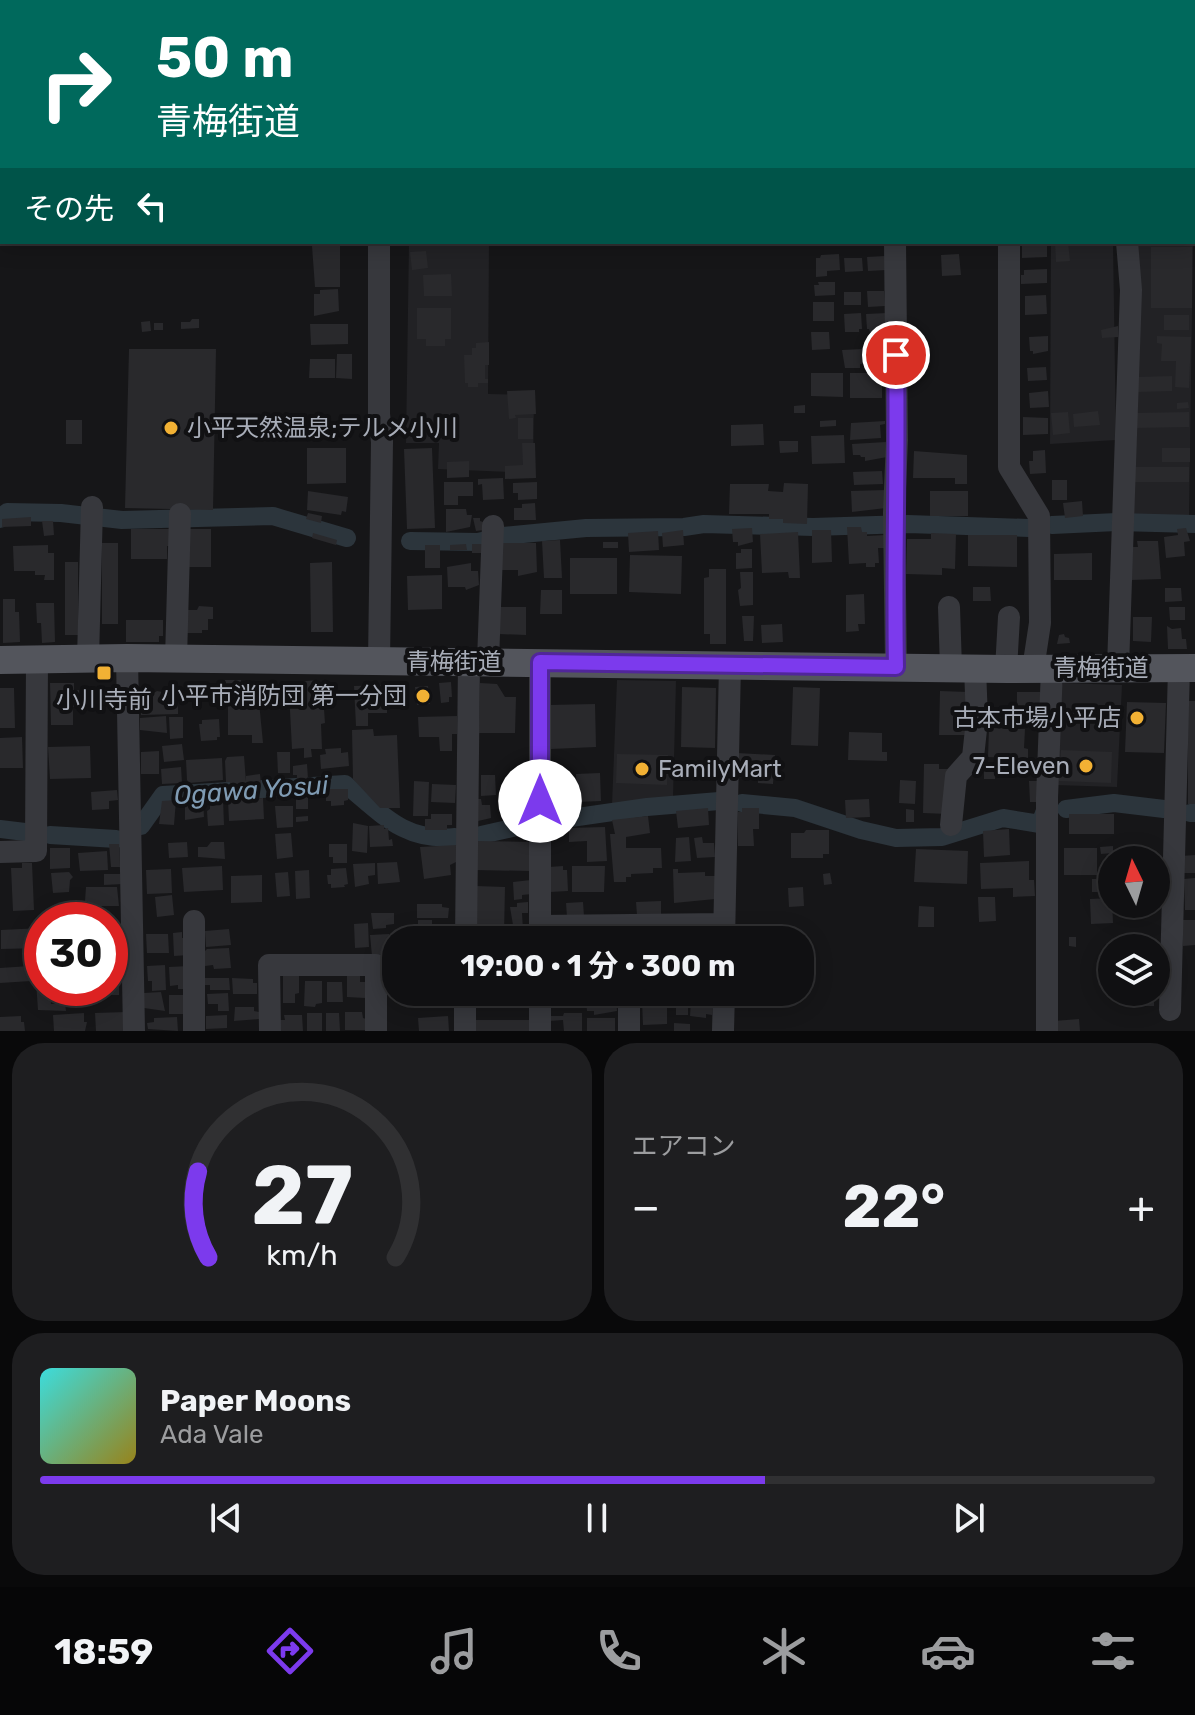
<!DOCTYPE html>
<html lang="ja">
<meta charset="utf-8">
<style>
body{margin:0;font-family:Rubik,"Noto Sans JP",sans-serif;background:#1e1e20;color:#f1f3f6;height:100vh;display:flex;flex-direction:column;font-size:30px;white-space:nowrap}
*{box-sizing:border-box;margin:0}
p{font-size:26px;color:#9c9d9f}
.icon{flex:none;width:44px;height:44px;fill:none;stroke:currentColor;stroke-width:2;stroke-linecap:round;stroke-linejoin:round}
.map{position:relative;height:1031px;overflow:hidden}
.sheet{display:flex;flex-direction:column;gap:12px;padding:12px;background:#09090a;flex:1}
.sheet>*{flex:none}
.banner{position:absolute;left:0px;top:0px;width:1196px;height:244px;box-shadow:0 4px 20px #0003,0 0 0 2px #303032;background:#00695c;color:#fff;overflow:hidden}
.needle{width:52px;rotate:355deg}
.controls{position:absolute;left:1098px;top:846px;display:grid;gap:16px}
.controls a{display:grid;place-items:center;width:72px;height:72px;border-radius:50%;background:#101012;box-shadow:0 4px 20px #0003,0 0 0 2px #303032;font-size:40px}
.speed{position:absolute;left:24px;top:902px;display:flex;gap:16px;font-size:40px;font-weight:700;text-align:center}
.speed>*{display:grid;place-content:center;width:104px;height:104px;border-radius:50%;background:#101012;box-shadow:0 4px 20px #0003,0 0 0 2px #303032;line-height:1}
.speed .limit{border:12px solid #d22;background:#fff;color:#111}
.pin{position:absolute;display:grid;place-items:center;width:68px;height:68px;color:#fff;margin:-34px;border:4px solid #fff;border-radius:50%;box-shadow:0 2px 8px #0007}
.me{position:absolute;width:88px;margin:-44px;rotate:0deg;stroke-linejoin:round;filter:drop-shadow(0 0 6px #0008)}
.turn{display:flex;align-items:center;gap:28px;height:168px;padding:0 24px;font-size:36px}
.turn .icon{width:104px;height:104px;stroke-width:2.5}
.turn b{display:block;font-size:56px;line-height:68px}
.then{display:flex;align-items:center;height:76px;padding:0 24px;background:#0003;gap:16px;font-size:30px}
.big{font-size:60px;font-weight:700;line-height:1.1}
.sheet .card{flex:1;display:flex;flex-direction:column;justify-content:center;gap:12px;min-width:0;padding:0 28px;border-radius:32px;background:#1e1e20}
.sheet .dial{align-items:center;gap:0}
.dial svg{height:208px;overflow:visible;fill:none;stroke:#303032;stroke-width:7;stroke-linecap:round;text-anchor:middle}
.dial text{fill:#f1f3f6;stroke:none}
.song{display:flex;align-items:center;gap:24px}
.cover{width:96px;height:96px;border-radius:12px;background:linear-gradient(135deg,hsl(180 70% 55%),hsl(50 70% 35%))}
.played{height:8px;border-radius:4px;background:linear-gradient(90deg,#7c3aed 65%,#303032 65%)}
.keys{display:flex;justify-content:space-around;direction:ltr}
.heat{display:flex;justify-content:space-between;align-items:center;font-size:44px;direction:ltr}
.sheet .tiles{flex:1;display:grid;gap:12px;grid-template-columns:1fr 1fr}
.card:last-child{grid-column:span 2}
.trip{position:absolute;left:382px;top:926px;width:432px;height:80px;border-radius:32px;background:#101012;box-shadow:0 4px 20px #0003,0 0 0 2px #303032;font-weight:700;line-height:80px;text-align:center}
.dock{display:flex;height:128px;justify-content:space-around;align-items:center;background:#060607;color:#9c9d9f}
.dock .icon{width:56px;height:56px}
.dock .current{color:#7c3aed}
.dock b{font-size:36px;color:#f1f3f6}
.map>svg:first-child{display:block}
.built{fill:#222225}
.green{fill:#1c231d}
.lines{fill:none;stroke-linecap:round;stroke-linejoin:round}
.canal{stroke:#2c353c;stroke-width:18}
.building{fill:#29292c}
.minor{stroke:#37383d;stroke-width:22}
.major{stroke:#53555c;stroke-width:28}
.rail-casing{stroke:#4a4c52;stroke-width:8}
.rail{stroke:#111113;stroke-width:5;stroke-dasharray:15;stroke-linecap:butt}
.route-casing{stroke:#51269a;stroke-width:20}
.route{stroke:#7c3aed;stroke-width:14}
.poi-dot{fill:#f2b134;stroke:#111113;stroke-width:3}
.labels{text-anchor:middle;stroke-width:8;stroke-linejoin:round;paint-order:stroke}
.poi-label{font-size:24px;fill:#a8adb8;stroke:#111113;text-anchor:end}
.street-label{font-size:24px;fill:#a8adb8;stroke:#111113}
.water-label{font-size:26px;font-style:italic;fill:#7f9bb3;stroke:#111113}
</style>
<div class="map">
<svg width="1195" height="1031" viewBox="0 0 1195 1031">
<rect width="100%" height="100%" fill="#161618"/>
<!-- built -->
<path class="built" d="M409,242H489L488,394L534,395L533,473L438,469L439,443H406Z
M1051,242H1113L1116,440L1050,444Z
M1134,242H1193L1189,518L1133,516Z
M617,680L676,681L673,798L612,805Z
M1063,683L1122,685L1117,787L1055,785L1058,689Z"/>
<!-- green -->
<path class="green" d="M108,0H236L108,2Z"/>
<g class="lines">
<!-- canal -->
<path class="canal" d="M0,519L7,512L61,513L122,520L273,516L347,538
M1052,525L1117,522L1195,524
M410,541L478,542L503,536L586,528L684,527L704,524L813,527L908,524L1029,528
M742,803L795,808L861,830L896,838L942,837L1003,818L1040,824L1044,813
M1066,809L1114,803L1164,809
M1190,813H1195
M557,820L647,807L719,801
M141,826L163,795L345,784C382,814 404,842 455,837
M0,829L25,832
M50,835L116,839
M481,835L530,824"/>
</g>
<!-- building -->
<path class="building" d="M1047,242V257L1022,258V243Z
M1055,242H1068L1070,261L1056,262Z
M317,243H340V287H315L312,246H316Z
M1151,247H1192V308H1151Z
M426,251L428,268L412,270L410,252Z
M839,254L840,270L827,271V276L816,277V258H820L821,255Z
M959,254L961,275L942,276L941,255Z
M885,256L886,270L868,271L867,257Z
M844,258H862L863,271L845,272Z
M1047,269V283L1021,284V275H1024V270Z
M451,274L452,296H424L423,275Z
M818,282H835V295L815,296L814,285H819Z
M338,289L339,311L314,316V294H320V290Z
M867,291H884L885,306L868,307Z
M844,292H861V305H844Z
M1046,295L1047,314L1025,315V296Z
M813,302H834V321H813Z
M417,308H451V339H445V346H426V339H417Z
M861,313L862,329H859V332H845L844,314Z
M887,313L888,327L884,328V332H870L869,329H867L866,314Z
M1164,315H1189V330H1164Z
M192,319H199V328L181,329V322H190Z
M150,321L151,331L142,332L141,322Z
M154,323H163V330H154Z
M310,324H348V344L311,345Z
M1118,326V337L1102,338L1101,330Z
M811,332H829L830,349L812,350Z
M1048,336V351L1033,354V351H1030L1029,337Z
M1157,336L1191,337L1189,388L1175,387L1176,361H1161L1162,344L1157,343Z
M489,342V365H485V379H488V383H478V387H468V383H465L464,355H472V348H476V343Z
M129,349H216L213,510L125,508Z
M862,349L863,364H860V368H845L842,350Z
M337,354H352V379L336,378Z
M310,359H335V378H309Z
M1046,367L1047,380L1028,381L1027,368Z
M811,373H843V397L811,396Z
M850,373H882V398H850Z
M1172,376V391L1138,392L1137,377Z
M535,390L536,414L515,415L516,418L509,419L507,391Z
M1048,391L1049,407L1030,408L1029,393Z
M1188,402L1189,408L1177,409V403Z
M805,405V413H794V406Z
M1098,411L1100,425L1074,427L1073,414Z
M1068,412L1070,433L1053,435L1051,413Z
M1189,412V427L1135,428V413Z
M1023,417L1048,418V434L1023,435Z
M518,418H533V439H518Z
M66,420H82V444H66Z
M836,420V426L820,427V421Z
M885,421V424L880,425L881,438L850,440L851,423Z
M763,424L764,445L731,446V425Z
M844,435L845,463L812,464L811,436Z
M779,441H798V452L780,453Z
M886,442L887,457L865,461V457H861L860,455H853L852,444Z
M522,443H535L536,478L505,479V466L523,465Z
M307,448H346V483L307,484Z
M432,448L435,528L407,529L404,449Z
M1162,448H1190V462H1162Z
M1045,450L1046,473L1030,474L1029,461H1033V451Z
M914,451L967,455V484H955V478H913Z
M469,461V477L447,478V462Z
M1132,467H1189V482H1132Z
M882,471L883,484L854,485L853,472Z
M503,478L504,499L483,500L482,484L478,485V479Z
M1052,480H1067V500H1052Z
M444,482H473V496H458V505H444Z
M537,482V499L518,500V493H513V483Z
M784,483L808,484L807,524L783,523V519H769V514H729L730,484H769L768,491L783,492Z
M886,490V508L852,512L851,491Z
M308,491L348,497L346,512L342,511L341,515L307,510Z
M930,491H968V516H930Z
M1082,501L1083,516L1065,518L1063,503Z
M535,503L536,520H514V508H522V504Z
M446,509H466L467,515H472L470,527L446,532Z
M308,513L322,516L321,523L306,519Z
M31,517V526L2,527V519Z
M473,518H480V521L483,522L484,530L476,531Z
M42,521H53L54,535L44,536Z
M847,527H861L862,532H867V536L885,535L886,548H878L879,563H875V567H866V563L849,564Z
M752,528L753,542L738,546V542H733L732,529Z
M1186,528L1190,541L1184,542L1185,556L1166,558L1164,537L1178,535L1177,529Z
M131,529H171V546H167V559H131Z
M188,529H211V567H188Z
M683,530L684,545L663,547L662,533Z
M812,530H831L832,562L812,563Z
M658,531L659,550L629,552L628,533Z
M798,532L800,578H789L788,572L762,573L760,534Z
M313,533L337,540L336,545L312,538Z
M931,533L956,534L955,569L942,568V575L906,574L907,539H931Z
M968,535H1017V567L968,566Z
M560,540L562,578H544L542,541Z
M1137,541H1158L1161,579L1131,580V547H1138Z
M603,542H618V548H603Z
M102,543H118V624H102Z
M501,543H536L537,572L518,576V570H501Z
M466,544L467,550H450V545Z
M472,544H483V553H472Z
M48,545V553H54V580H44L45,575H35V571H14L13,546Z
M425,545H440V568H425Z
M741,549H752V568L736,569V553H741Z
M1092,553V580H1054V554Z
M630,555L682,556L681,594L629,592Z
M570,558H617V594H570Z
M65,562H78V635H65Z
M332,562L333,632H311L310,563Z
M471,563V571H478L479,585L466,590L465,587H448L447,567Z
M709,569H726V644H710V634H704V578L709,577Z
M740,572H753V605L740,606L738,590L741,588Z
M442,575V609L408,610L407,576Z
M973,587H990L991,601H973Z
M1165,588H1181L1182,601L1165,602Z
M541,590H562V614H540Z
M864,594L865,624H858L859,631L846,632V595Z
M3,599H15V612H19L20,642L3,643Z
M36,603H54L55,642L42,643L41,623H37Z
M199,606L213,607V619H208V630H202V633H184V610H197Z
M500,607H526V635L499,634Z
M1169,607H1185V620H1170Z
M742,616H754L753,641H744Z
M1133,617H1152L1151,642L1133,641Z
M126,620H163V636H159V642H126Z
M782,624L783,642L762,643L761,625Z
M1167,626L1172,629L1181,628L1182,639H1186L1187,649H1168Z
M1064,634L1065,637L1069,638L1070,643L1057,644L1059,635Z
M225,680H241L242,697H225Z
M318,680L319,686H330L331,709H324L325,723L321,724L322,749H311L312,757L304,758V748L292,749L289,691H296V682Z
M451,682L452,697H449V702L441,703L439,683Z
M50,683H74V691L79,690V707H73V725H51Z
M480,683L497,684L505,697H516L515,733H479Z
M387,685V713H368V726H356L354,686Z
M428,686L430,704L417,705L415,687Z
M682,687L716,688L715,748L681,747Z
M793,687L820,688L818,746L791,745Z
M0,688H14L15,728H0Z
M157,691L178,695V714L141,715V696H149Z
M940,691L968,692L967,735H939Z
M1017,692H1043V707H1017Z
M1188,701H1195V804H1188Z
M259,702L263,743H252V735H228V703Z
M1127,702L1166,703L1164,753L1125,752Z
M595,704L596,747L551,749L549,705Z
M166,716L167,733L140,730V718Z
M457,716V734H452V751H440L439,737H419L418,717Z
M169,717H183V738L170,739Z
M219,719L220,737H217V740L201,741L199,724H202V720Z
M989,728L1025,729L1024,748L1028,749V759L988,757Z
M373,729L374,736L397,735L400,808H380L353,779L352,730Z
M849,732L882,733V752H887V761L848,760Z
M22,737L23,768H0V738Z
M182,744L184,760L164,762L162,746Z
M90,746L91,778L50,779L48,747Z
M341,748V753L348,752L349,766L321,769L320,755L326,754L325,749Z
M1061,750L1112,752L1111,783L1059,781Z
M159,751V774H141V752Z
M277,752H290V773H278Z
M737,753L775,755L773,784L758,783V778L736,777Z
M617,754L668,755L667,785L616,783Z
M244,756L246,782V776L260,774L261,784L230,787V782H226L225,761L227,757Z
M222,758L223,780L189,783L187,780L186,760Z
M984,763H996L995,779H984Z
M307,764L308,779L297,780V775H293V766Z
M924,764H939V769H948V814L923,813Z
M181,767L182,783L162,784L161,769Z
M600,773L601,801L577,802L576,774Z
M481,775H495L496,795L481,796Z
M900,780L916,781L915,804L899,803Z
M414,781L429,782L428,816H413Z
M1029,781H1038L1039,802H1030Z
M432,784L456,785L455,803L431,802Z
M326,789H348V800L344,801V805L331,806V801H326Z
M117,790L118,800L109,801V809L92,810L91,792Z
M555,793H571L572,815H555Z
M296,794H308V809H296Z
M263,798L264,819L229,821L228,800Z
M210,799H223L224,825L208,826L207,811L210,809Z
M476,799H481L482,805H490L491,818L478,821Z
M869,799L870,817L846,818L845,800Z
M176,800L174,825L159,824L162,801Z
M203,800L204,817L185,820V801Z
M275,806H293V827L277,828Z
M708,808L709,825L678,828L676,811Z
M742,808H759V829H753L754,846H738V812H742Z
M906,809L914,810V822H906Z
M431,814H452V825H447V830H425V819H431Z
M1069,814H1114V834H1069Z
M308,816V821L296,822V817Z
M648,816L650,833L626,837V848H661L662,868H653V873L631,874V877H626V882H614L610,834H615L612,820Z
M353,823L368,826L367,853L352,851Z
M384,825V829L388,828L389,840L392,839L393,846L370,847L369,826Z
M605,827L607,861L587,862V841L569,842V828Z
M1009,829L1010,855L984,857L983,831Z
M806,830H829V854H823V858H791V833H804Z
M291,833L293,857L277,859L275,834Z
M689,837L691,861L675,862L676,838Z
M702,837L703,843H714L715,857L697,858L694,838Z
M476,841L532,842L531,871L475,870Z
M187,842L188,857L169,858L168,843Z
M211,842H224L225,859L198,857V847H207Z
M109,844H119L120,867H111Z
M329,844H347V863H333V857H329Z
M457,845L458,861L450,865L451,875L424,879L420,847Z
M1113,846V853L1101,854L1100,847Z
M50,848H70V868L50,869Z
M1064,848H1097V875H1064Z
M916,849L968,851L967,884L914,882Z
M107,851L108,870L80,871L78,853Z
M1195,855V873H1181V856Z
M1029,861V880H1034L1035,896L1013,897V888L981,889L980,863Z
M397,862L400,882L378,884L377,863Z
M22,863H32L34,910L13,911L11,868H22Z
M375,863V875L368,876L369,884L355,887L353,864Z
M222,866L223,890L184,892L182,868Z
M563,866V870H567L568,891L550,892L549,867Z
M572,866H605L604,892H572Z
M346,868L348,884L344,885L345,887L331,888V884H328L327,875H331V869Z
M171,869L172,893L147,894L146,870Z
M673,869H678V873L705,872V876H715V899L674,903Z
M309,870L310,898L296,899L295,871Z
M69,872L73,877L70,880L69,892L53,893L51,873Z
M288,872L290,896L277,897L275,873Z
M830,873L832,884L824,885L823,874Z
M104,874H123V884L104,885Z
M262,875V902L231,903V876Z
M1195,878V910H1185L1184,879Z
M1092,879H1111V892H1092Z
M531,880L532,894L522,895V899L514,900L513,882Z
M476,886L505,887L504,934H474Z
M86,887H117L119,906H88V901H85Z
M803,887L804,906L789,907L788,888Z
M172,895L174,915L157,917L155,897Z
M978,897H995L996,921L979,922Z
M1112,898L1113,923L1091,924L1090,899Z
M661,901V914L637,915L636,902Z
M528,902V913H522L523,930L514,931L510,907H517V903Z
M583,902L584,916L567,917L566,903Z
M417,904H442V907L449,908L448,918H417Z
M919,906L934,907V927H918Z
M371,913H394V924L386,925V928L373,929Z
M418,920H432V940H418Z
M1182,920H1195V945L1183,946Z
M368,923L369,947L355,948L354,924Z
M434,927L458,929L457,940H433Z
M42,928V948L1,949V930Z
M229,929L231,945L206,947L205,931Z
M110,930H120L121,948H110Z
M685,931H694L695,940H673V936L685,935Z
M182,932V938H189V955L174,956L173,933Z
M671,932V940H643V936Z
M588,933H610V940H584V937H589Z
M146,934H168L169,953H147Z
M389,934V940H396V952L372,956L370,935Z
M581,934V940H555V936Z
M1069,937H1076V947L1069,946Z
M229,948L231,968L214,969L213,965L205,966L204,952L207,949Z
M165,965L166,990L152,991V981H148L147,966Z
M30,966L31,981L0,983V968Z
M189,966L190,989H178V985L170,986L169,967Z
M35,967H42V988H50L51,1004L65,1003L66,1011L38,1010Z
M110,974H119V995H94V988H110Z
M347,974H360V982H365V998L347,997Z
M283,976H299V993L295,994V1003H283Z
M205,978H229L230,990H210V985H205Z
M232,978L253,979V983H257V994H233Z
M305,981H322V1003L316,1004L315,1007L304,1006Z
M327,982H342L343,1002H327Z
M55,988H66L67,993L56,994Z
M161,992L165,1011L144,1008V993Z
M551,992H582V1005H552Z
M1116,992H1154V1006H1140V1001H1116Z
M228,993L229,1011H218V1004H208L207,994Z
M169,995H189V1014H169Z
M676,995H688V1015H676Z
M616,997L617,1011L594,1015V1011H587L586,998Z
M667,1000V1024L643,1025L642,1001Z
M691,1001L713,1002L712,1015L706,1014V1018L690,1016Z
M235,1007H254V1011L259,1012V1019L234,1021Z
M126,1012V1031H96L95,1013Z
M345,1012H362L363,1018L366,1019L367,1030H345Z
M84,1013V1022H87L85,1031H54L53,1015Z
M307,1013H322V1031H307Z
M326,1013H339L340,1031H326Z
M564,1013H582V1031H564L563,1020L548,1021V1016H563Z
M227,1015V1028L206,1029V1016Z
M284,1015H302L303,1031H280V1020H285Z
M21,1016V1022H24L25,1031H0V1017Z
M448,1016L449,1031H419L418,1018Z
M177,1017L178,1031L148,1029L147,1023L154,1022V1018Z
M587,1018H615V1031H587Z
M1079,1019L1080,1031H1054V1021Z
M476,1020H531V1031H476Z
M674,1023L690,1024V1031H674Z"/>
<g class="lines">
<!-- minor -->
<path class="minor" d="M244,0V2
M892,0V2
M1006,0V2
M1097,0V2
M382,2V0
M411,2V0
M521,2V0
M0,12H2
M1194,64H1195
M0,100H2
M0,153L2,152
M895,242L897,440L894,513L896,667
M1009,242V467L1039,516L1040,623L1033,669
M949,607L951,668
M127,658L134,1031
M88,659L92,507
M176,659L180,514
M488,661L493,526
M379,662L382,442L379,414V242
M1118,667L1131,290L1127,242
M1006,669L1009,617
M951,825L956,776L973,757L977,720L975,668
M0,852L36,851L37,659
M194,921V1031
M540,926L724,924
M466,940L469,661
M540,940V662
M724,940L730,665
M1170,1010L1179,668
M270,1031L269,965H376V1031
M465,1031V992
M540,1031V992
M629,1031V992
M723,1031L724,992
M1047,1031V798L1052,668"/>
<!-- major -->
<path class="major" d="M0,660L127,658L1006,669L1195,668"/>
<defs>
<path id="rail" d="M1194,104H1195
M0,138H2"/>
</defs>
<!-- rail casing -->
<use href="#rail" class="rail-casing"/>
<!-- rail -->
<use href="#rail" class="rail"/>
</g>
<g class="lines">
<defs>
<path id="route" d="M540,801V662L896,667C894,563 898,459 896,355"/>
</defs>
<!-- route casing -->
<use href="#route" class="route-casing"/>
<!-- route -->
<use href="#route" class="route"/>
</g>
<!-- markers -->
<g class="poi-dot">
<circle cx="171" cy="428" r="8"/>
<rect x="96" y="665" width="16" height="16" rx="4"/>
<circle cx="423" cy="696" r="8"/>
<circle cx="1137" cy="718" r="8"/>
<circle cx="1086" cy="766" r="8"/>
<circle cx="642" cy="769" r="8"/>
</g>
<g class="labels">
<!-- poi labels -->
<g class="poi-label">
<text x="187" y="436" text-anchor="start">小平天然温泉;テルメ小川</text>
<text x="407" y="704">小平市消防団 第一分団</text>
<text x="104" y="708" text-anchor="middle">小川寺前</text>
<text x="1121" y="726">古本市場小平店</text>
<text x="1070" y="774">7-Eleven</text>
<text x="658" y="777" text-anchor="start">FamilyMart</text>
</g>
<!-- street labels -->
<g class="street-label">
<text x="454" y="670">青梅街道</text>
<text x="1101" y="676">青梅街道</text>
</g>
<!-- water labels -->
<g class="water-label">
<text transform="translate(251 790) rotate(-4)" y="9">Ogawa Yosui</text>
</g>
</g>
</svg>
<div class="controls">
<a><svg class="needle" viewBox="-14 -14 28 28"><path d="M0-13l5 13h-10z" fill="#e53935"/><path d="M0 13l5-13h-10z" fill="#9c9d9f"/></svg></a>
<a><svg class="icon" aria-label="layers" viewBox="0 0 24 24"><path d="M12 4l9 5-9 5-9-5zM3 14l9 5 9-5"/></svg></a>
</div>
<div class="speed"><div class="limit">30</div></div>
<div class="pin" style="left:896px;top:355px;background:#d93025"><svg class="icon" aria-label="arrive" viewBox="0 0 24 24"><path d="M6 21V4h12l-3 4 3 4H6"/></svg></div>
<svg class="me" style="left:540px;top:801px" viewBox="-20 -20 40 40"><circle r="19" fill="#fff"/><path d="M0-13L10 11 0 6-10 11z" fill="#7c3aed"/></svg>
<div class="trip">19:00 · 1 分 · 300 m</div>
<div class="banner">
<div class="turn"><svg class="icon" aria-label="right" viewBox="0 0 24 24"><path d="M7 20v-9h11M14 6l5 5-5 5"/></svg><div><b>50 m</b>青梅街道</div></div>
<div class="then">その先<svg class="icon" aria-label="left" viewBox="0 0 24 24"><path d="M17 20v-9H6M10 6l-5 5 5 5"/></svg></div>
</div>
</div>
<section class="sheet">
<div class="tiles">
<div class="card dial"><svg viewBox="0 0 100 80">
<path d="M14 69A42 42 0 1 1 86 69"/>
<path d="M14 69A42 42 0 0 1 10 36" stroke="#7c3aed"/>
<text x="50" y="56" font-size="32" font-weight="700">27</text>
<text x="50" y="72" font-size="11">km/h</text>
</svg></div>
<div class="card"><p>エアコン</p>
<div class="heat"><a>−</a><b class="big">22°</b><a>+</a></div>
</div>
<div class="card">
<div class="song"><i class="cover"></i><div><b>Paper Moons</b><p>Ada Vale</p></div></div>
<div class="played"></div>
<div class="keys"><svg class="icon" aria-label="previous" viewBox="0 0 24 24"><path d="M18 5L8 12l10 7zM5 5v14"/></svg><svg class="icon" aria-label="pause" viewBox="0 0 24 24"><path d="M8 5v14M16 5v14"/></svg><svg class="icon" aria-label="next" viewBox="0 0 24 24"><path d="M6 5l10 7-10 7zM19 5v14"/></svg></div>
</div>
</div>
</section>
<nav class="dock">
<b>18:59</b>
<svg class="icon current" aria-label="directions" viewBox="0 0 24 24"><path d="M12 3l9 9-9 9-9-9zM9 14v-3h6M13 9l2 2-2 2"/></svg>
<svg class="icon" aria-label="music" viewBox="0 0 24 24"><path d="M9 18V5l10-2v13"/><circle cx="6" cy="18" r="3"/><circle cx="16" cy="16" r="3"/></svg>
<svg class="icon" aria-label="phone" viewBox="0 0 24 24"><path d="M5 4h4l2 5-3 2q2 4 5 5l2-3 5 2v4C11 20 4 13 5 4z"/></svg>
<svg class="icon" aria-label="climate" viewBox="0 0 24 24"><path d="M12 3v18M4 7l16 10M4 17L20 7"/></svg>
<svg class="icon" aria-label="car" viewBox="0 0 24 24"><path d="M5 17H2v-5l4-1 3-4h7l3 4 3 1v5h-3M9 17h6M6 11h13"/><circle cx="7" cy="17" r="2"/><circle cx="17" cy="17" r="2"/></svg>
<svg class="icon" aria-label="filters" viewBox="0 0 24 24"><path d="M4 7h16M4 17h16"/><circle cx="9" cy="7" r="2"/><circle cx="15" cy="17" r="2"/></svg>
</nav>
